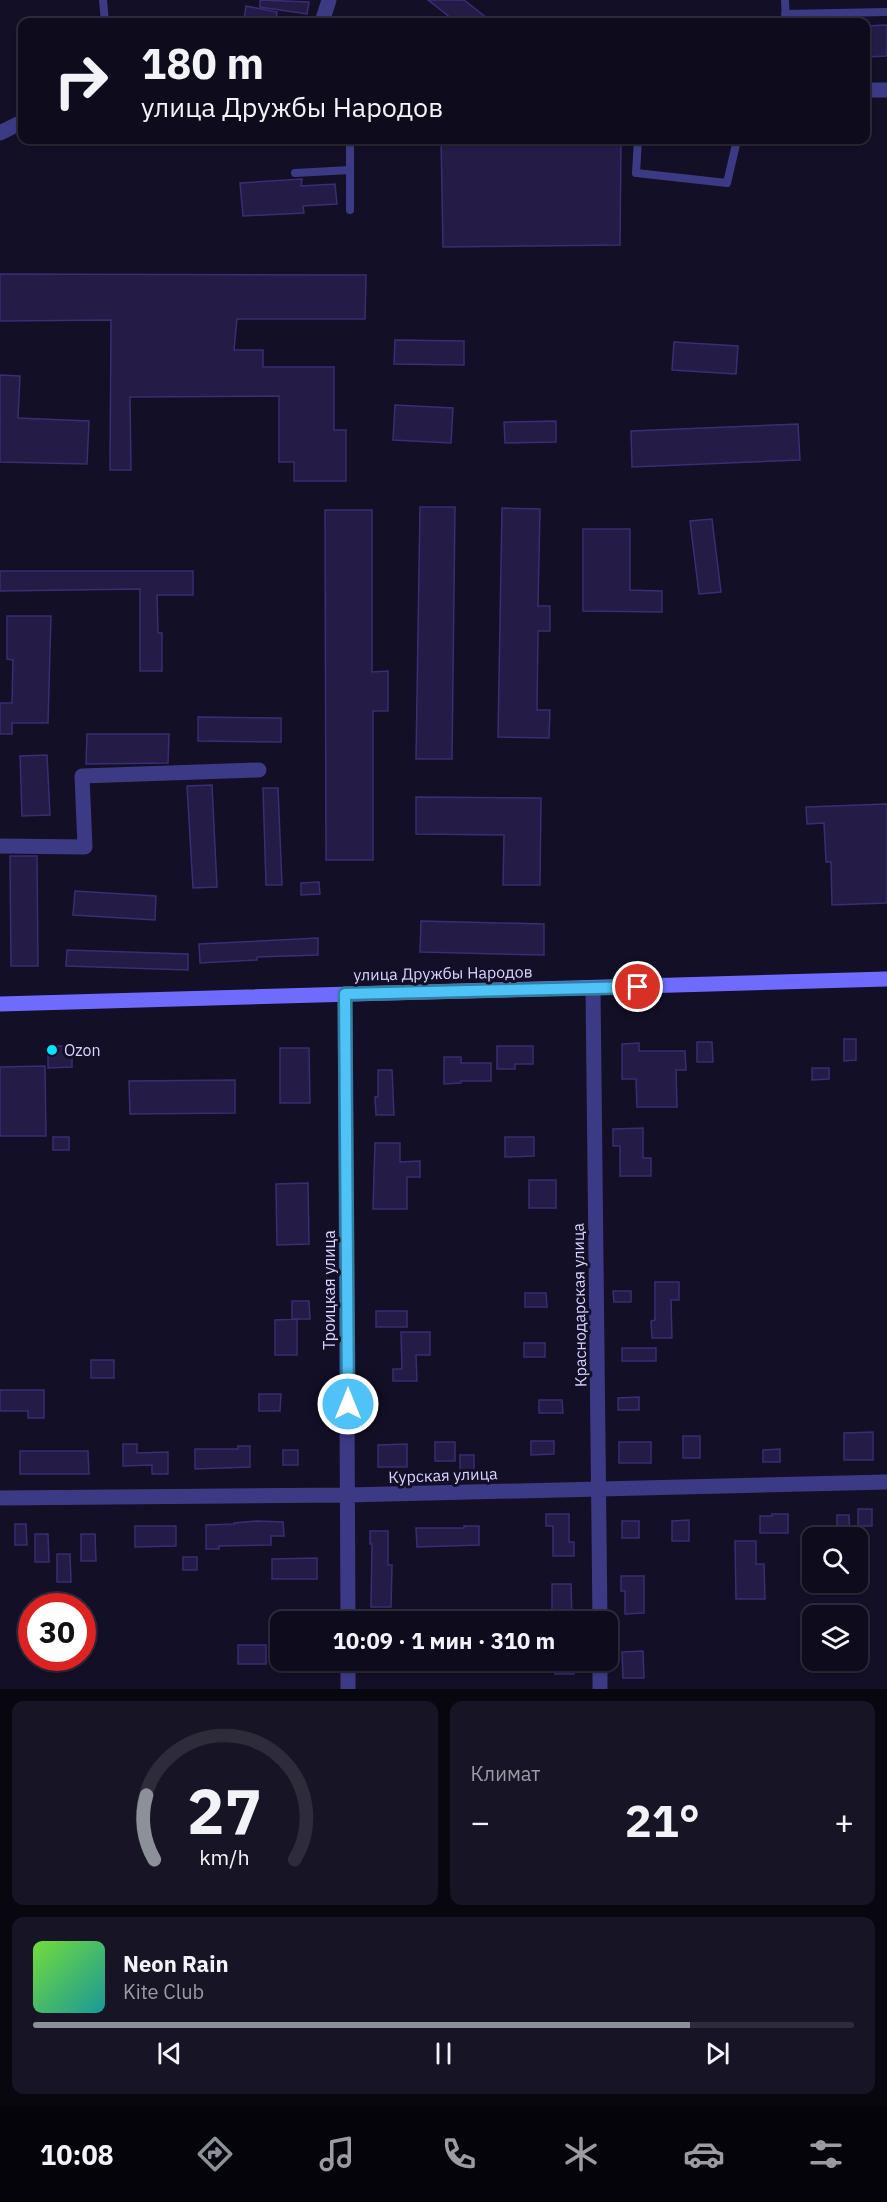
<!DOCTYPE html>
<html lang="ru">
<meta charset="utf-8">
<style>
body{margin:0;font-family:"IBM Plex Sans",sans-serif;background:#171425;color:#f1f3f6;height:100vh;display:flex;flex-direction:column;font-size:22px;white-space:nowrap}
*{box-sizing:border-box;margin:0}
p{font-size:20px;color:#9b9ba3}
.icon{flex:none;width:33px;height:33px;fill:none;stroke:currentColor;stroke-width:2;stroke-linecap:round;stroke-linejoin:round}
.map{position:relative;height:1689px;overflow:hidden}
.details{display:flex;flex-direction:column;gap:12px;padding:12px;background:#08060f;flex:1}
.details>*{flex:none}
.top-card{position:absolute;left:18px;top:18px;width:852px;height:126px;border-radius:12px;box-shadow:0 2px 4px #0004,0 0 0 2px #2e2b3b;background:#0e0b1c;color:#f1f3f6;overflow:hidden}
.buttons{position:absolute;left:802px;top:1527px;display:grid;gap:12px}
.buttons a{display:grid;place-items:center;width:66px;height:66px;border-radius:12px;background:#0e0b1c;box-shadow:0 2px 4px #0004,0 0 0 2px #2e2b3b;font-size:30px}
.speed{position:absolute;left:18px;top:1593px;display:flex;gap:12px;font-size:30px;font-weight:700;text-align:center}
.speed>*{display:grid;place-content:center;width:78px;height:78px;border-radius:50%;background:#0e0b1c;box-shadow:0 2px 4px #0004,0 0 0 2px #2e2b3b;line-height:1}
.speed .limit{border:9px solid #d22;background:#fff;color:#111}
.pin{position:absolute;display:grid;place-items:center;width:51px;height:51px;color:#fff;margin:-26px;border:3px solid #fff;border-radius:50%;box-shadow:0 2px 6px #0007}
.me{position:absolute;width:66px;margin:-33px;rotate:0deg;stroke-linejoin:round;filter:drop-shadow(0 0 4px #0008)}
.turn{display:flex;align-items:center;gap:21px;height:126px;padding:0 24px;font-size:27px}
.turn .icon{width:78px;height:78px;stroke-width:2.5}
.turn b{display:block;font-size:42px;line-height:51px}
.big{font-size:45px;font-weight:700;line-height:1.1}
.details .card{flex:1;display:flex;flex-direction:column;justify-content:center;gap:9px;min-width:0;padding:0 21px;border-radius:12px;background:#171425}
.details .dial{align-items:center;gap:0}
.dial svg{height:156px;overflow:visible;fill:none;stroke:#2e2b3b;stroke-width:7;stroke-linecap:round;text-anchor:middle}
.dial text{fill:#f1f3f6;stroke:none}
.song{display:flex;align-items:center;gap:18px}
.cover{width:72px;height:72px;border-radius:9px;background:linear-gradient(135deg,hsl(100 70% 55%),hsl(180 70% 35%))}
.played{height:6px;border-radius:3px;background:linear-gradient(90deg,#8c9099 80%,#2e2b3b 80%)}
.keys{display:flex;justify-content:space-around;direction:ltr}
.heat{display:flex;justify-content:space-between;align-items:center;font-size:33px;direction:ltr}
.details .tiles{flex:1;display:grid;gap:12px;grid-template-columns:1fr 1fr}
.card:last-child{grid-column:span 2}
.trip{position:absolute;left:270px;top:1611px;width:348px;height:60px;border-radius:12px;background:#0e0b1c;box-shadow:0 2px 4px #0004,0 0 0 2px #2e2b3b;font-weight:700;line-height:60px;text-align:center}
.tabs{display:flex;height:96px;justify-content:space-around;align-items:center;background:#06040b;color:#9b9ba3}
.tabs .icon{width:42px;height:42px}
.tabs .current{color:#8c9099}
.tabs b{font-size:27px;color:#f1f3f6}
.map>svg:first-child{display:block}
.building{fill:#241b47;stroke:#3b2d73;stroke-width:1.5}
.lines{fill:none;stroke-linecap:round;stroke-linejoin:round}
.lane{stroke:#3d3a85;stroke-width:8}
.street{stroke:#3d3a85;stroke-width:15}
.secondary{stroke:#6f6bff;stroke-width:15}
.route-casing{stroke:#337fa1;stroke-width:15}
.route{stroke:#4fc3f7;stroke-width:10}
.poi-dot{fill:#00e5ff;stroke:#130f26;stroke-width:2}
.labels{text-anchor:middle;stroke-width:6;stroke-linejoin:round;paint-order:stroke}
.street-label{font-size:16px;fill:#d9d4ff;stroke:#130f26}
.poi-label{font-size:16px;fill:#d9d4ff;stroke:#130f26;text-anchor:start}
</style>
<div class="map">
<svg width="887" height="1689" viewBox="0 0 887 1689">
<rect width="100%" height="100%" fill="#130f26"/>
<!-- building -->
<path class="building" d="M260,0L309,2L307,14L260,7Z
M428,0H464L492,22H456Z
M246,6L277,12L276,22L244,19Z
M887,25V56L866,57V26Z
M441,140H621L620,245L443,247Z
M302,179L301,186L335,184L337,204L303,206L304,213L243,216L240,183Z
M0,274L366,275L365,319H237L234,350H263V367H334V430H346V481H294V462H279V396L130,397L131,470H110L111,320L0,321Z
M395,340L464,341V365L394,364Z
M674,342L738,346L736,374L672,370Z
M0,375L20,376L18,418L89,421L87,464L0,462Z
M395,405L453,408L451,443L393,440Z
M556,421V442L505,443L504,422Z
M798,424L800,460L632,467L631,431Z
M420,507H455L452,759H416Z
M502,508L540,509L538,606H550V631H538L537,710H550L549,738L498,737Z
M325,510H372V672L388,671V711H373V860H326Z
M712,519L721,592L699,594L690,521Z
M583,529H630V590L662,591V612L583,611Z
M0,571H193V595H157L158,633H162V671H140V589L0,591Z
M7,616H51L48,723H12V734H0V703H12L13,660L7,659Z
M198,717L281,718V742L198,741Z
M87,734H169L168,763L86,764Z
M47,755L50,815L22,816L20,756Z
M212,785L217,887L193,888L187,786Z
M263,788H278L282,885H266Z
M416,797L541,798L540,885H503L504,835L416,834Z
M887,804V903L832,905L831,862H826L824,823L807,824L806,807Z
M10,856H37L38,966H11Z
M319,882L320,894L301,895V883Z
M75,891L156,896L155,920L73,915Z
M421,921L544,924V955L420,952Z
M318,938V955L257,957V960L200,963L199,944Z
M67,950L188,954V970L66,966Z
M844,1039H856V1060L844,1061Z
M697,1042H712L713,1062H697Z
M639,1043V1051H685L686,1070H676L677,1107H637L636,1079H622V1044Z
M48,1046H72V1067L48,1068Z
M497,1046H533V1064H515V1069H497Z
M280,1048H309L310,1103H280Z
M444,1057H461V1063H491V1081H461V1083L444,1084Z
M45,1066L46,1136H0V1067Z
M812,1068H829V1079L812,1080Z
M378,1070H392L394,1115H376L375,1097H378Z
M235,1080V1113L130,1114L129,1081Z
M643,1128V1158H651V1176H620V1146H613V1129Z
M53,1137H69V1150H53Z
M505,1137H534V1156L505,1157Z
M375,1143H400V1162L420,1161V1177H407V1209H373Z
M529,1180H556V1208H529Z
M308,1183L309,1244L277,1245L276,1184Z
M655,1282H679V1300H671L672,1338H652L651,1321L655,1320Z
M613,1291H631V1302H614Z
M525,1293H546L547,1307H525Z
M292,1301H309L310,1319H292Z
M376,1311H407V1327H376Z
M297,1319V1355H275V1320Z
M401,1332H430V1355H416L417,1381H393V1369H402Z
M524,1343H545V1357H524Z
M622,1348H656V1361H622Z
M91,1360H114V1378H91Z
M0,1390H44V1418H28V1411H0Z
M259,1394H281L280,1411H259Z
M639,1397V1410H618V1398Z
M539,1400H562L563,1413H539Z
M873,1432V1460H844V1433Z
M683,1436H700V1458H683Z
M531,1441H554V1454L531,1455Z
M435,1442H455V1461H435Z
M619,1442H651V1463H619Z
M123,1444H137V1453L168,1452V1474H152V1465L123,1466Z
M407,1444V1467H378V1445Z
M238,1446H250V1467L195,1469V1449H238Z
M780,1449V1462H763V1450Z
M283,1450H298V1465H283Z
M20,1451H88L89,1474H20Z
M460,1455H474V1470H460Z
M858,1509H872V1526H858Z
M546,1514H569V1542H574V1556H553V1526H546Z
M772,1514H788V1533H760V1516H772Z
M837,1515H849L850,1538H837Z
M689,1520V1541H672V1521Z
M257,1521L283,1522L284,1536H271V1545L219,1546V1549H206V1525L234,1524V1523Z
M622,1521H639V1538H622Z
M15,1524H26L27,1545H15Z
M135,1526H176V1546L135,1547Z
M464,1526H479V1545L417,1547L416,1528H464Z
M370,1531H388V1565H392L391,1607H371L372,1544H370Z
M35,1534H48L49,1562H35Z
M81,1534H95L96,1561H81Z
M735,1541H756V1564H764L765,1599H736Z
M57,1554H70L71,1582H57Z
M183,1557H197V1570H183Z
M317,1558V1579H272V1559Z
M621,1576H644V1613L625,1614V1591H621Z
M552,1584H571L572,1622H552Z
M238,1645H266V1664H238Z
M643,1651L644,1678H623L622,1652Z
M555,1660H574V1674H555Z"/>
<g class="lines">
<!-- lane -->
<path class="lane" d="M103,0L105,22
M785,0L786,22
M785,14L887,12
M350,140V210
M638,140L636,173L727,183L737,140
M295,173L350,170"/>
<!-- street -->
<path class="street" d="M322,22L329,0
M866,90H887
M0,133L22,122
M0,846L85,847L82,776L259,770
M593,988L600,1622
M345,994L348,1622
M0,1498L348,1495L887,1482
M600,1660V1689
M348,1689V1660"/>
<!-- secondary -->
<path class="secondary" d="M0,1004L887,979"/>
</g>
<g class="lines">
<defs>
<path id="route" d="M348,1404L345,994L638,987"/>
</defs>
<!-- route casing -->
<use href="#route" class="route-casing"/>
<!-- route -->
<use href="#route" class="route"/>
</g>
<!-- markers -->
<circle class="poi-dot" cx="52" cy="1050" r="6"/>
<g class="labels">
<!-- street labels -->
<g class="street-label">
<text transform="translate(443 973) rotate(-1)" y="6">улица Дружбы Народов</text>
<text transform="translate(329 1290) rotate(-90)" y="6">Троицкая улица</text>
<text transform="translate(579 1305) rotate(-91)" y="6">Краснодарская улица</text>
<text transform="translate(443 1475) rotate(-2)" y="6">Курская улица</text>
</g>
<!-- poi labels -->
<g class="poi-label">
<text x="64" y="1056">Ozon</text>
</g>
</g>
</svg>
<div class="buttons">
<a><svg class="icon" aria-label="search" viewBox="0 0 24 24"><circle cx="10" cy="10" r="6"/><path d="M15 15l6 6"/></svg></a>
<a><svg class="icon" aria-label="layers" viewBox="0 0 24 24"><path d="M12 4l9 5-9 5-9-5zM3 14l9 5 9-5"/></svg></a>
</div>
<div class="speed"><div class="limit">30</div></div>
<div class="pin" style="left:638px;top:987px;background:#d93025"><svg class="icon" aria-label="arrive" viewBox="0 0 24 24"><path d="M6 21V4h12l-3 4 3 4H6"/></svg></div>
<svg class="me" style="left:348px;top:1404px" viewBox="-20 -20 40 40"><circle r="17" fill="#4fc3f7" stroke="#fff" stroke-width="3"/><path d="M0-11L8 9 0 5-8 9z" fill="#fff"/></svg>
<div class="trip">10:09 · 1 мин · 310 m</div>
<div class="top-card">
<div class="turn"><svg class="icon" aria-label="right" viewBox="0 0 24 24"><path d="M7 20v-9h11M14 6l5 5-5 5"/></svg><div><b>180 m</b>улица Дружбы Народов</div></div>
</div>
</div>
<section class="details">
<div class="tiles">
<div class="card dial"><svg viewBox="0 0 100 80">
<path d="M14 69A42 42 0 1 1 86 69"/>
<path d="M14 69A42 42 0 0 1 10 36" stroke="#8c9099"/>
<text x="50" y="56" font-size="32" font-weight="700">27</text>
<text x="50" y="72" font-size="11">km/h</text>
</svg></div>
<div class="card"><p>Климат</p>
<div class="heat"><a>−</a><b class="big">21°</b><a>+</a></div>
</div>
<div class="card">
<div class="song"><i class="cover"></i><div><b>Neon Rain</b><p>Kite Club</p></div></div>
<div class="played"></div>
<div class="keys"><svg class="icon" aria-label="previous" viewBox="0 0 24 24"><path d="M18 5L8 12l10 7zM5 5v14"/></svg><svg class="icon" aria-label="pause" viewBox="0 0 24 24"><path d="M8 5v14M16 5v14"/></svg><svg class="icon" aria-label="next" viewBox="0 0 24 24"><path d="M6 5l10 7-10 7zM19 5v14"/></svg></div>
</div>
</div>
</section>
<nav class="tabs">
<b>10:08</b>
<svg class="icon current" aria-label="directions" viewBox="0 0 24 24"><path d="M12 3l9 9-9 9-9-9zM9 14v-3h6M13 9l2 2-2 2"/></svg>
<svg class="icon" aria-label="music" viewBox="0 0 24 24"><path d="M9 18V5l10-2v13"/><circle cx="6" cy="18" r="3"/><circle cx="16" cy="16" r="3"/></svg>
<svg class="icon" aria-label="phone" viewBox="0 0 24 24"><path d="M5 4h4l2 5-3 2q2 4 5 5l2-3 5 2v4C11 20 4 13 5 4z"/></svg>
<svg class="icon" aria-label="climate" viewBox="0 0 24 24"><path d="M12 3v18M4 7l16 10M4 17L20 7"/></svg>
<svg class="icon" aria-label="car" viewBox="0 0 24 24"><path d="M5 17H2v-5l4-1 3-4h7l3 4 3 1v5h-3M9 17h6M6 11h13"/><circle cx="7" cy="17" r="2"/><circle cx="17" cy="17" r="2"/></svg>
<svg class="icon" aria-label="filters" viewBox="0 0 24 24"><path d="M4 7h16M4 17h16"/><circle cx="9" cy="7" r="2"/><circle cx="15" cy="17" r="2"/></svg>
</nav>
